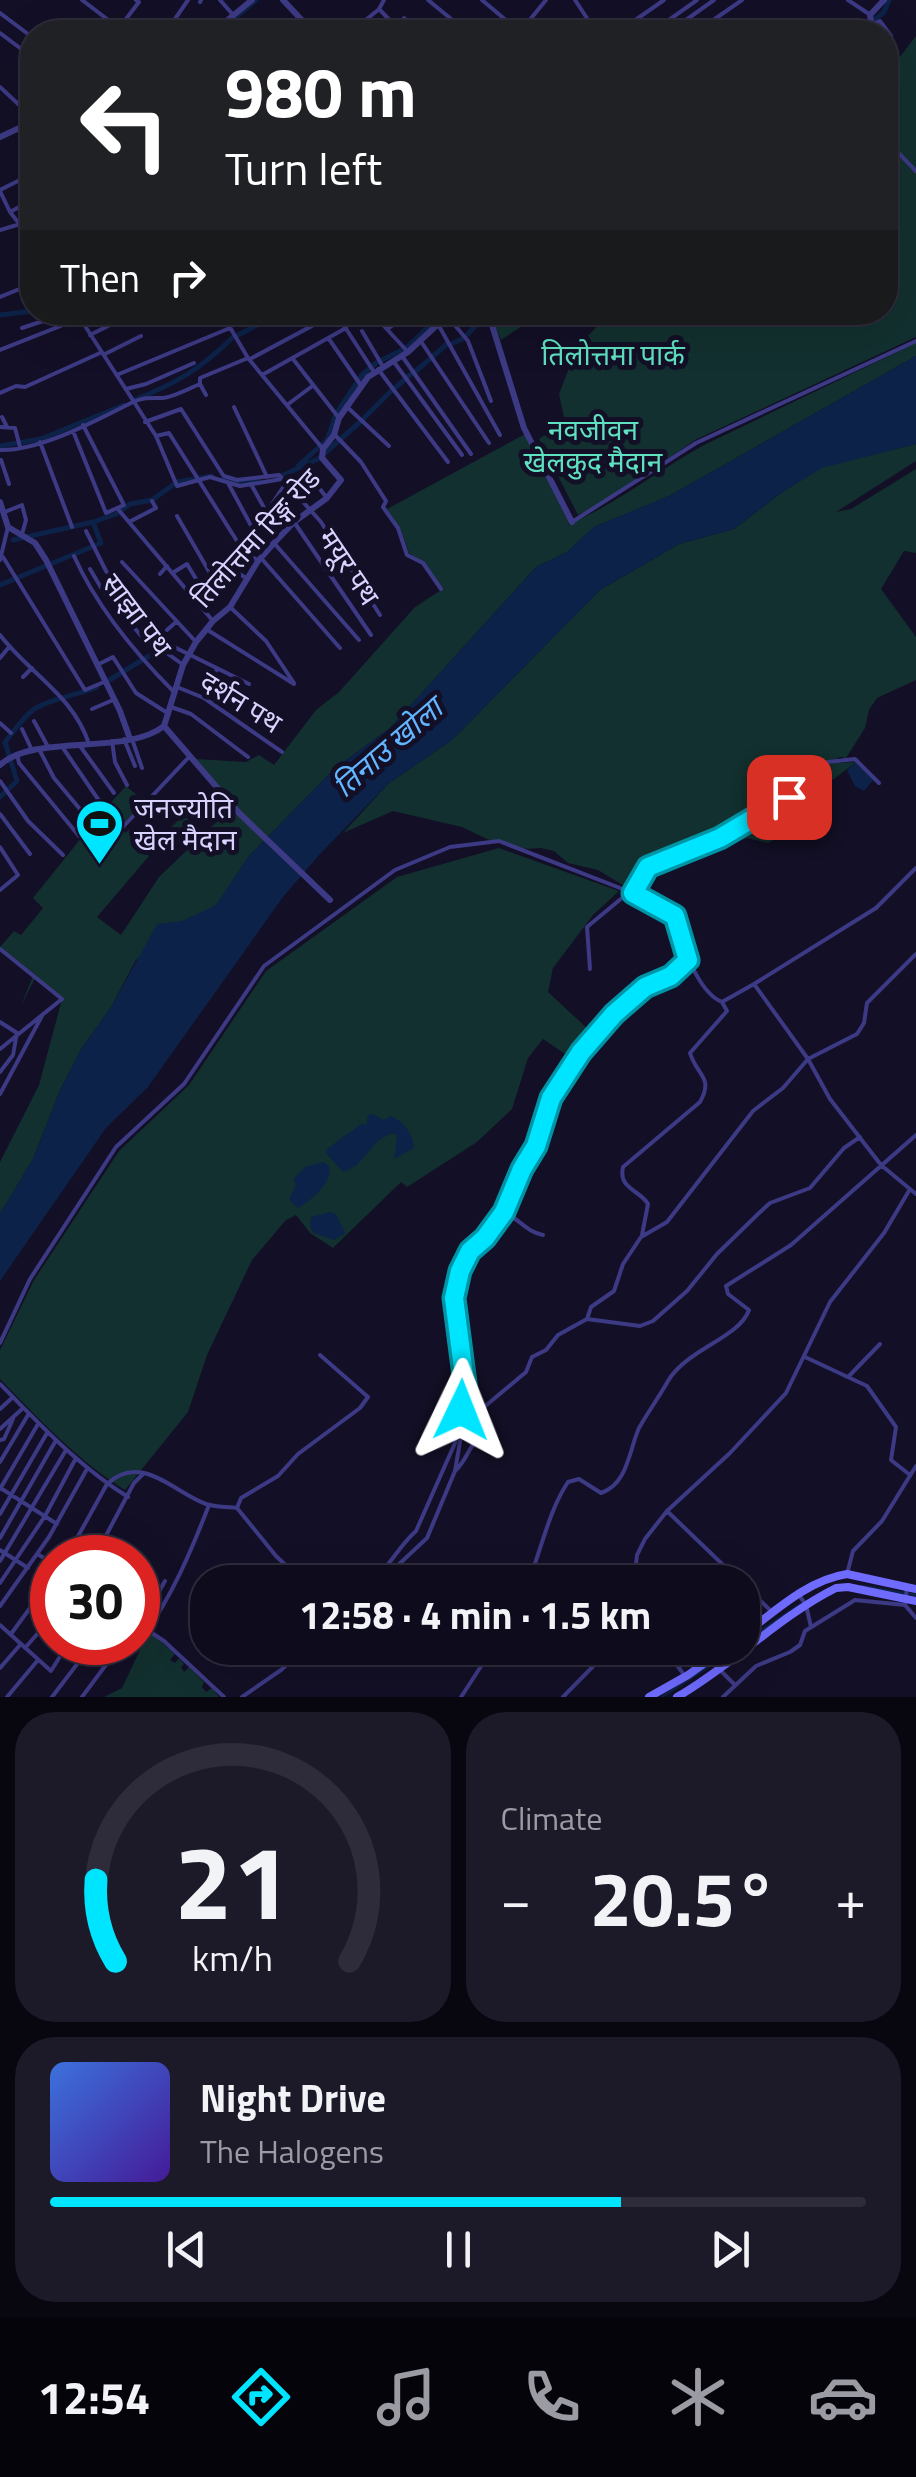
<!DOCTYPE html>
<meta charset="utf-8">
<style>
body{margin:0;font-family:"Titillium Web","Noto Sans Devanagari",sans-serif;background:#1c1929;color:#f1f3f6;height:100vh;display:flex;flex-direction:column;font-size:38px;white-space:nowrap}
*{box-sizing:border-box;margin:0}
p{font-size:32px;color:#9b9ba3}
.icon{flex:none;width:55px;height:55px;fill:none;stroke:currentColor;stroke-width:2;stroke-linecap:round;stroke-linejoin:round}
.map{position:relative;height:1697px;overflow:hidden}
.drawer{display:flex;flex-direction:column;gap:15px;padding:15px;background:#08060f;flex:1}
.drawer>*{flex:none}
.banner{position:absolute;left:20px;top:20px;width:878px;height:305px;border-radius:40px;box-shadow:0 10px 40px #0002,0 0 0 2px #2e2b3b;background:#202124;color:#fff;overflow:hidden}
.speed{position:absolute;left:30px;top:1535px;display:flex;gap:20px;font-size:50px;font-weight:700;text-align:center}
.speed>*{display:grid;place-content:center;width:130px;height:130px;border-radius:50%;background:#0e0b1c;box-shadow:0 10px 40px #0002,0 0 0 2px #2e2b3b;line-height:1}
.speed .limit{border:15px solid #d22;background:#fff;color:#111}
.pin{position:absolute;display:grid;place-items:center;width:85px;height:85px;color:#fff;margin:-42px;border-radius:20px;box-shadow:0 5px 15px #0006}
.me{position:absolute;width:110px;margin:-55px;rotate:2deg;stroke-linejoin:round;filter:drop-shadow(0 0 8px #0008)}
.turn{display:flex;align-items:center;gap:35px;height:210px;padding:0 40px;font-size:45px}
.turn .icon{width:130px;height:130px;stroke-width:2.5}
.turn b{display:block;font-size:70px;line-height:85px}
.then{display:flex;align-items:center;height:95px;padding:0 40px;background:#0003;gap:20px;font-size:38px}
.big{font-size:75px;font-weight:700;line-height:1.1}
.drawer .tile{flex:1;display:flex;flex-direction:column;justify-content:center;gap:15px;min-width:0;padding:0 35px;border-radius:40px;background:#1c1929}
.drawer .dial{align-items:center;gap:0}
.dial svg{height:260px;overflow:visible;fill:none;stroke:#2e2b3b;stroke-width:7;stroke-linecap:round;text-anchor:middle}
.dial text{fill:#f1f3f6;stroke:none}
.song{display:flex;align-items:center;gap:30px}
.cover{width:120px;height:120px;border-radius:15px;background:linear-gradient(135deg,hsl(220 70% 55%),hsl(260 70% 35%))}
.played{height:10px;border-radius:5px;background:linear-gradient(90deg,#00e5ff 70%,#2e2b3b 70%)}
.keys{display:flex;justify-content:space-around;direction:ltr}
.heat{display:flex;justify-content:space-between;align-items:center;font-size:55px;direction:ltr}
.drawer .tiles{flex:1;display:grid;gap:15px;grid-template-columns:1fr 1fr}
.tile:last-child{grid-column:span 2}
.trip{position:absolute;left:190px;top:1565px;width:570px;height:100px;border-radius:40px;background:#0e0b1c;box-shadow:0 10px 40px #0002,0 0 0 2px #2e2b3b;font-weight:700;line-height:100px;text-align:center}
.tab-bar{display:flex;height:160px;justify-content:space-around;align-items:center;background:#06040b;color:#9b9ba3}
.tab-bar .icon{width:70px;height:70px}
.tab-bar .on{color:#00e5ff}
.tab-bar b{font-size:45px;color:#f1f3f6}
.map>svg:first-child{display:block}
.green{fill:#12302f}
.water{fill:#0c2248}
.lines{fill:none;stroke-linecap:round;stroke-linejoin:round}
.stream{stroke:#0c2248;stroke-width:2.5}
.canal{stroke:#0c2248;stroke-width:5}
.minor{stroke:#3d3a85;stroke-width:4}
.tertiary{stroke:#3d3a85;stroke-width:6}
.secondary{stroke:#6f6bff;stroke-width:8}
.route-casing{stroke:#0095a6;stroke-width:25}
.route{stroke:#00e5ff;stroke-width:18}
.labels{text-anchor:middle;stroke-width:10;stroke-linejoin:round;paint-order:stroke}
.park-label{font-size:28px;fill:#5fe0c0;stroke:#130f26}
.street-label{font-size:28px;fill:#d9d4ff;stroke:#130f26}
.poi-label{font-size:28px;fill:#d9d4ff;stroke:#130f26;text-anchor:start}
.water-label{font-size:30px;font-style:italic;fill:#62b6ff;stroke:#130f26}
</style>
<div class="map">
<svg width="916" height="1697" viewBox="0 0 916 1697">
<rect width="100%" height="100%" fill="#130f26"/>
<!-- green -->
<path class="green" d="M916,36V337L695,440L606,501L578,515L539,439L565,422L559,394L571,363L578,346L609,314L618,319L624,312H885V76Z
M498,313H560L534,318L501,340L492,318Z
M916,343V356L669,496L594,527L567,552L536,567L390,728L334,769L249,856L216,906L183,921L136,960L110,1009L83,1046L61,1088L33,1159L0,1214V1162L39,1085L62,999L35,978L20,1008L33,976L0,947L14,931L21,935L43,908L33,898L102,812L125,833L130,829L146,843L143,846L130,838L149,856L97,917L121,935L159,877L234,805L195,759L246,762L259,755L274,765L316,710L339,692L415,607L441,590L423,563L409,553L400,528L387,509L527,433L572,522L565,526C615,505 657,471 704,445Z
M916,444V461L836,512L851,509L916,469V553L904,551L881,589L916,637V680L877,698L869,710L865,728L846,758L840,757L824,764L856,762L834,779L812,787L797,812L792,831L768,843L747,838L656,873L639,886L643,895L636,890L651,869L720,840L795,797L821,768L796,793L687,851L647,864L631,890L598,870L568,863L554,851L541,848L527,849L487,839L462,827L393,811L343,833L388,784L452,740L600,590L679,544L734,529L781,493L822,467Z
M126,786L144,801L121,826L104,810Z
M184,815L198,830L181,845L168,830Z
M499,848L619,891L593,915L553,968L548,992L590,1031L571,1058L543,1039L528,1058L512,1109L477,1142L407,1187L401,1182L333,1248L310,1233L296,1215L286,1220L252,1260L207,1355L188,1412L125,1490C77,1460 39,1419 0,1379V1350L34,1280L119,1151L189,1085L266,971L397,877Z
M149,1631L175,1654L170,1660L175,1663L179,1658L184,1664L181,1667L184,1672L189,1667L204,1682L202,1687L206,1692L212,1688L219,1697H104L122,1688Z"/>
<!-- water -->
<path class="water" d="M916,356V444L822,468L781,493L734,529L679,544L600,590L452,740L388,784L320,854L283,897L148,1087L106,1128L0,1281V1214L33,1159L61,1088L83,1046L110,1009L157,924L183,921L216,905L249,856L334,769L390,728L536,567L567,552L594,527L669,496Z
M856,762L874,779L864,791L855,786L847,770Z
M373,1114L383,1120L391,1116C404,1122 413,1134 414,1148L394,1159L397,1135L392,1133L379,1140L356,1166L343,1172L326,1153L327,1149L361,1124L366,1125L368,1115Z
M323,1162L330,1167C331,1185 311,1200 298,1208L289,1199L296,1185L293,1180L305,1167Z
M330,1212L336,1214L345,1233L334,1240L314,1233L310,1227L311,1217Z"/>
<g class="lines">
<!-- stream -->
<path class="stream" d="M862,1586L916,1595
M742,1643L804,1602
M662,1697L737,1648"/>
<!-- canal -->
<path class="canal" d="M237,16L256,0
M874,20L884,12L889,0
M858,32L869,24
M0,315L32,311
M238,335L282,312
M467,335L486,314
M453,343L462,339
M416,371L447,344
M396,387L411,374
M134,400C175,384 201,369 233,337
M364,418L391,391
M0,446L41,439L124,405
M298,466L327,440L336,414L362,375L376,363L406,348L444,312
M277,478L318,459L360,422
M223,479L237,483L259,481
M13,540L93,522L116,514L130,504L152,500L177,482L212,476
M0,585L101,543L93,522
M106,682L159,650
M0,797L17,781L5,742C14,732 22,718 33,710C48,699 78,695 97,687"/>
<!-- minor -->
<path class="minor" d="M82,0L124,32
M220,0L234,16
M384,0L379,9L401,32
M428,0L467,32
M482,0L520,32
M575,0L596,32
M848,0L869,14
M200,2L201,0
M0,13L32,37
M404,18L414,27
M872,24L880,21L891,36
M119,28L139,2L136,0
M166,32L188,0
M250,32L263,22
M300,32L308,26
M351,32L378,10
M409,32L414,27L419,32
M520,32L546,0
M618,32L664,0
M652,32L697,0
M669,32L714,0
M696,32L742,0
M0,33L32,57
M0,87L32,117
M885,139L916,171
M0,190L32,174
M0,191L10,212L32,240
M10,212L32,200
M0,230L20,224
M0,297L32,284
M76,312L156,436L177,486L210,477L240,486L282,479
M221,312L248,358L323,449
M371,312L408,352
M193,316L203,312
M448,317L468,341L491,401
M343,324L374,372
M439,326L500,435
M22,328L46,320L45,312
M389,328L404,317
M362,331L382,365
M90,335L136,312
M329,339L362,387
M422,343L489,443
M0,350L96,312
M105,354L141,336
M402,356L471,454
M250,359L338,312
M293,359L339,418
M394,362L462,455
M378,369L448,462
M119,374L230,328
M262,375L346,328
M200,384L206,395
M126,389L146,384L194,363
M0,393L16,386L25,387L100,353
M287,405L311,387
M346,406L389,446
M234,407L267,477
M2,417L7,427
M145,422L181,409L223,475
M0,427L15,428L20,447
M73,431L106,513L124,505L83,425
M335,435L361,462L386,501L383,507L398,528L407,555L423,563L441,589
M156,436L169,433L242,549L258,561
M40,442L72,527
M0,450C41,451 97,420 133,402C144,397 152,398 163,398C174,397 190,388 200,384V378L248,358
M1,460L9,484
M224,476L237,480L279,475L321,522L380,615
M312,479L327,498
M228,483L254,531
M252,486L267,513
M117,508L213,621
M5,512L22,505L26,520L22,534
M177,516L214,580L229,568L248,579
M129,522L156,508L152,501
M294,522L371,635
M572,522L696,443L916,341
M86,531L106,571L168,644L249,684
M274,543L359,640
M242,549L286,483
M74,556C97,607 134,652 174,692
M3,557L85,690L104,682
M261,558L340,648
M0,560L8,527
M122,562L196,642
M90,569L103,591L149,645L157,646L182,664
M174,572L187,564L207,597L201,607
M160,574L167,566
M230,607L266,641L294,683
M206,629L294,684
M167,630L176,622
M0,635C30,674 73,695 89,744
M0,658L9,647
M97,665L113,657L136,693L169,714
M23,677L32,668
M212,680L244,693
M177,687L204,698L282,752
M204,697L217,669
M171,707L191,714L248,757
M92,709L113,700
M34,721L47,745
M0,723L11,733
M22,729L31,748
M124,739L135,766
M132,739L142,768
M112,741L115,762L127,785
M80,746L114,793
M63,748L102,805
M40,751L54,778L89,820
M17,754L19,763L79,836
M0,781L28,821L63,855
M0,814L30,854
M121,829L188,758
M0,847L18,875L0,890
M0,949L62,999L0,1049
M590,969L587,927L622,898L633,893L648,867L720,838L797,794L828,762L855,759L879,783
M754,984L876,908L916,868
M0,1022L17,1033
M0,1072L13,1055L17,1033
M0,1094L43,1014
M504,1212C519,1219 527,1232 543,1235
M642,1235L648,1204C640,1190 618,1189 623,1167L700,1102C714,1077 697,1076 690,1053L727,1011L722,1002
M587,1319L640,1326L653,1321L687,1291L717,1254L758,1214L770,1203L810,1188L844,1148L860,1137
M0,1343L30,1279L116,1147L184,1084L264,966L395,870L450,847L499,841L633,893L675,916C680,940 697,992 722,1002L754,984L808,1059L830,1099L881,1165L916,1194
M805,1357L867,1386L896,1427L891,1460L910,1475
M849,1376L880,1344
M0,1384C41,1425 78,1466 128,1497
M0,1409L13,1397
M0,1429L22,1409
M0,1440L4,1439L13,1419
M0,1462L28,1415
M455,1471C467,1460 468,1448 479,1437L497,1447
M0,1489L38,1424
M2,1489L57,1524
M237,1508L241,1498L278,1476L298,1454L360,1408L368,1397L320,1355
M667,1511L771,1611
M0,1514L47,1433
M0,1538L55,1442
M0,1550L28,1568
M39,1555L52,1563
M66,1558L107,1484C141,1452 173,1492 206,1504C215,1507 227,1507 237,1508L276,1556L303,1582
M94,1558L134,1483L144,1473
M110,1558L113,1552
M0,1561L66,1450
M847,1574L853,1551L882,1521L916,1466
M138,1577L143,1568
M372,1582C389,1567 399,1546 416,1531L455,1443L466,1391L454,1299L460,1271L470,1251L504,1212L522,1169L535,1146L551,1098L581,1053L615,1014L645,987L671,976L687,961
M380,1582L427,1538L455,1471L461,1436L471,1418L526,1372L532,1357L546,1350L558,1335L587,1319L591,1307L614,1291L623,1264L641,1237L667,1222L753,1111L783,1088L808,1059L857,1034L864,1023L867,1003L916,954
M528,1582C542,1549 548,1512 568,1482L579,1479L601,1493C628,1484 629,1450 639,1428C648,1412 659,1397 668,1381C687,1349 739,1338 749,1310L728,1294L726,1286L791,1245L916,1135
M634,1582L637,1555L645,1539L667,1511L730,1453L786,1393L830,1302L884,1233L910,1189
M0,1583L45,1516L76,1458
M907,1587L905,1605L916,1618
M799,1595L806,1605L811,1627
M138,1603L155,1575
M0,1606L49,1537L87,1469
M0,1625L51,1671L69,1642
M138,1629L165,1581
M149,1631L164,1641L224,1697
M11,1634L52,1578
M138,1635L143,1636C171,1599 192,1549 209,1505
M25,1648L52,1617
M664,1648L685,1676
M710,1660L734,1684
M0,1668L20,1645
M7,1697L38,1660
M52,1697L94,1642
M82,1697L123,1642
M242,1697L281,1670L306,1648
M461,1697L493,1648
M563,1697L611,1648
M723,1697L756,1666L790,1652L800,1645L805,1631L855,1600L905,1605"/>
<!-- tertiary -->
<path class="tertiary" d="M283,0L313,32
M204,32L224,23L252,0
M867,32L872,29L870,15L884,0
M0,137L32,122
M488,312L524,428L572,522
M0,502L8,527L35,543L46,560L120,711L130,739
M164,726L239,813L330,900
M0,765C34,733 127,756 164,726L183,665L196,642L213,621L230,607L258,561L274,543L294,522L327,498L341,480L322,458L323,449L334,435L339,418L368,377L408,352L451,312"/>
<!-- secondary -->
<path class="secondary" d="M742,1636C773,1613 807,1580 847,1574L916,1589
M649,1697L688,1675L726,1648
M677,1697C733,1665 778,1617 836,1588L848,1587L916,1601"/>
</g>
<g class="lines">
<defs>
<path id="route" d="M461,1410L466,1391L454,1298L460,1271L470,1251L485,1238L504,1212L522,1169L536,1146L551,1098L581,1052L614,1014L645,987L671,976L688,960L675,916L633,893L648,867L720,838L789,797"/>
</defs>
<!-- route casing -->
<use href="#route" class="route-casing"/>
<!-- route -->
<use href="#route" class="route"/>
</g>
<!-- icons -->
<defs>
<symbol id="stadium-pin" viewBox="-11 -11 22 30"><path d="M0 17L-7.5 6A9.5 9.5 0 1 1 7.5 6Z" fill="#00e5ff" stroke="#130f26"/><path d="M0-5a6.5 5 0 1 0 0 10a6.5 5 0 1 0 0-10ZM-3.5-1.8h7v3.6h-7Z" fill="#111"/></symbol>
</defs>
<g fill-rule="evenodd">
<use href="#stadium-pin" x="72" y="796" width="55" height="75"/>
</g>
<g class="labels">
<!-- park labels -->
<g class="park-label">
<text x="613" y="365">तिलोत्तमा पार्क</text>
<text x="593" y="440">नवजीवन<tspan x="593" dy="32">खेलकुद मैदान</tspan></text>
</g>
<!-- street labels -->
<g class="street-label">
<text transform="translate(256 538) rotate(-48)" y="10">तिलोत्तमा रिङ्ग रोड</text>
<text transform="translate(349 567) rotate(56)" y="10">मयूर पथ</text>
<text transform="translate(137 615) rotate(53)" y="10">साझा पथ</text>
<text transform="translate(241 702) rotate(32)" y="10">दर्शन पथ</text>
</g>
<!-- poi labels -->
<g class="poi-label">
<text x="134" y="818">जनज्योति<tspan x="134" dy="32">खेल मैदान</tspan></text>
</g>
<!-- water labels -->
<g class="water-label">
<text transform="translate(388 748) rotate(-41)" y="10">तिनाउ खोला</text>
</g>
</g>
</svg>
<div class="speed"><div class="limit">30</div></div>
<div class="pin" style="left:789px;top:797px;background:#d93025"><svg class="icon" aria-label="arrive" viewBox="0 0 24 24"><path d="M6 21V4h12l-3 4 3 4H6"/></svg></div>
<svg class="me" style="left:461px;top:1410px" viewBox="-20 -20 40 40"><path d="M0-17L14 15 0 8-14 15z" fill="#00e5ff" stroke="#fff" stroke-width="4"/></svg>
<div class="trip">12:58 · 4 min · 1.5 km</div>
<div class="banner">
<div class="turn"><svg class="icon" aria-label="left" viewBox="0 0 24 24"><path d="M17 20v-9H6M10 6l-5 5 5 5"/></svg><div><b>980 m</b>Turn left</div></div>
<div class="then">Then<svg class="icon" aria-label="right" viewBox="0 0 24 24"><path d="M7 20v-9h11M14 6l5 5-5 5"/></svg></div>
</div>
</div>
<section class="drawer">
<div class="tiles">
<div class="tile dial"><svg viewBox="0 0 100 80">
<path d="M14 69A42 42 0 1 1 86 69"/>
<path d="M14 69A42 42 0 0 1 8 44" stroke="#00e5ff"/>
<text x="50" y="56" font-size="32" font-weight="700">21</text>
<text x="50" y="72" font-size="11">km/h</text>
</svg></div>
<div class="tile"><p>Climate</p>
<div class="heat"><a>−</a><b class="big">20.5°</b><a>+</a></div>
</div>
<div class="tile">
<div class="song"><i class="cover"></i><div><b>Night Drive</b><p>The Halogens</p></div></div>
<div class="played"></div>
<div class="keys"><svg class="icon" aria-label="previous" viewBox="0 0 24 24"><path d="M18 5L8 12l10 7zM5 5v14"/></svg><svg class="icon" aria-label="pause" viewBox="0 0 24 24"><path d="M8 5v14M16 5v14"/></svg><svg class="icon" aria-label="next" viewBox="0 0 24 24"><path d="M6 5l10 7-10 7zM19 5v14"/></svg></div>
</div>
</div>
</section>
<nav class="tab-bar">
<b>12:54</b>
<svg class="icon on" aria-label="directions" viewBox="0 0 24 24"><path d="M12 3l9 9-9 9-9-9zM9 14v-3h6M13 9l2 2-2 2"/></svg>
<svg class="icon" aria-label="music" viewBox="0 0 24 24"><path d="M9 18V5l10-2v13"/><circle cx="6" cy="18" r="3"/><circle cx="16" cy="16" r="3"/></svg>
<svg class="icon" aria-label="phone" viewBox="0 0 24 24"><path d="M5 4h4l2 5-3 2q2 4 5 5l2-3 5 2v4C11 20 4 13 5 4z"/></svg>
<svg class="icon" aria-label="climate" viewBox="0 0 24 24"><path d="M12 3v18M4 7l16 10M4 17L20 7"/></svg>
<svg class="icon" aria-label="car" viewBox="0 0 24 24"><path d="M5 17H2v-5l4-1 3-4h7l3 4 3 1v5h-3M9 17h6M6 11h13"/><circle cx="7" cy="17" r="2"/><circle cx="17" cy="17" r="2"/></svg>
</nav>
